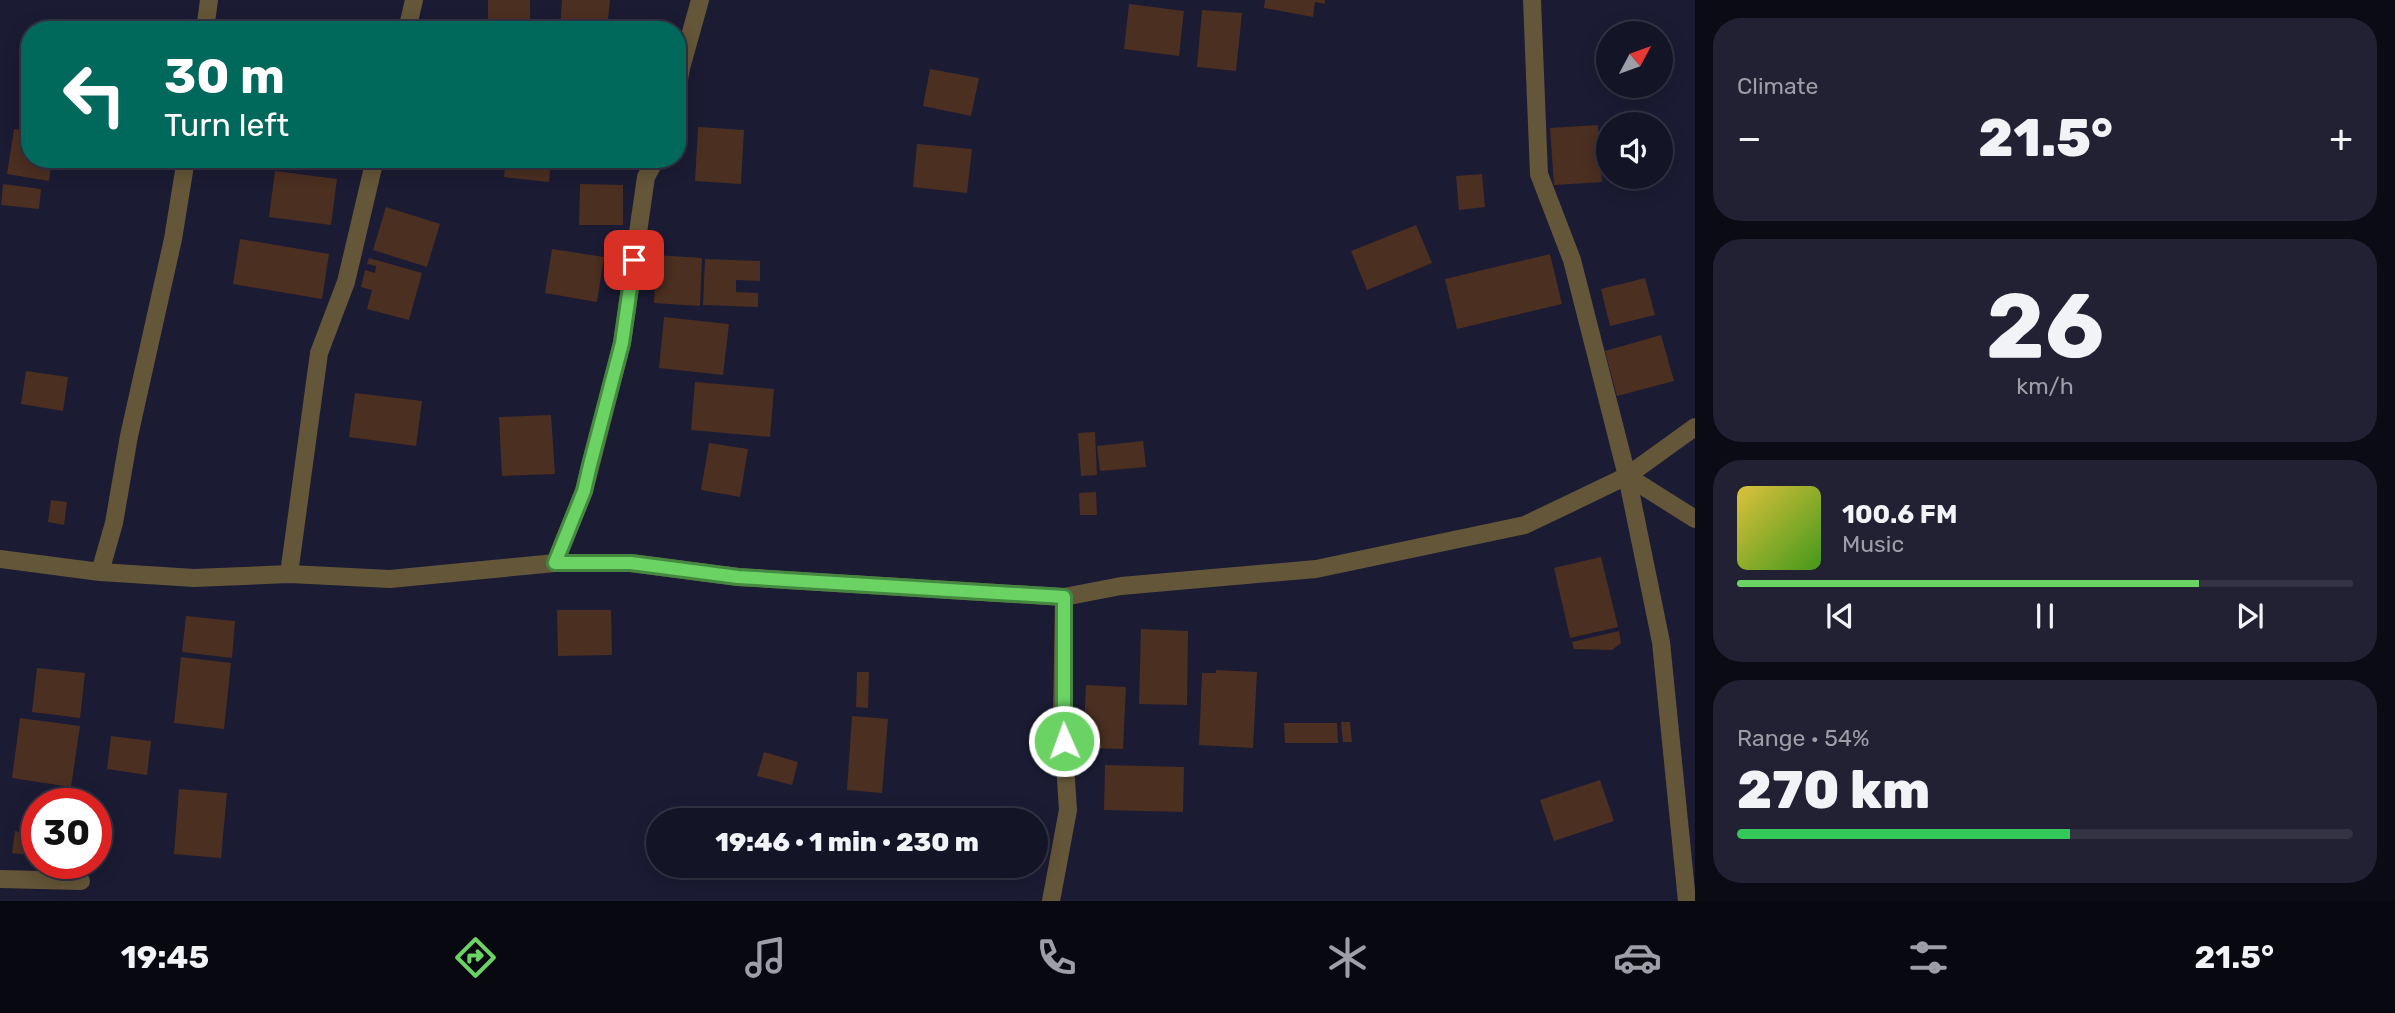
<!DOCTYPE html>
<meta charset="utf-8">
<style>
body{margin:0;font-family:Rubik,sans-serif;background:#212133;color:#f1f3f6;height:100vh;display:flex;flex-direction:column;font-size:26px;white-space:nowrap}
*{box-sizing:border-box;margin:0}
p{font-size:23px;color:#9d9ea7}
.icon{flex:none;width:38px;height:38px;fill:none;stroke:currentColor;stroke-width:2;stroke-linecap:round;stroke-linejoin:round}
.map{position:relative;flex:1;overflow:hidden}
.panel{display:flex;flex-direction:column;gap:18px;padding:18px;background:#0b0b15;width:700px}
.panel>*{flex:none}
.banner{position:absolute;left:21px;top:21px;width:665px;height:147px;border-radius:28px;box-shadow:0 4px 18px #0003,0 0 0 2px #334;background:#00695c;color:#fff;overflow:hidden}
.needle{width:46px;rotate:49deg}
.buttons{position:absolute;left:1596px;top:21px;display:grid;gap:14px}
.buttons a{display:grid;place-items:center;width:77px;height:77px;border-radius:50%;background:#141427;box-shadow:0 4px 18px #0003,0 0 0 2px #334;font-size:35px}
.speed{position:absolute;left:21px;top:788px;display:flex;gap:14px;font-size:35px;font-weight:700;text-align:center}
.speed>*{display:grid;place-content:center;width:91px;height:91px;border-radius:50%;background:#141427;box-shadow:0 4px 18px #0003,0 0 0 2px #334;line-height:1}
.speed .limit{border:10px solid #d22;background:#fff;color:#111}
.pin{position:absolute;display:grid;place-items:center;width:60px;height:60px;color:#fff;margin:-30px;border-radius:14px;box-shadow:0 4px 10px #0006}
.me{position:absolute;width:77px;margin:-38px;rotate:358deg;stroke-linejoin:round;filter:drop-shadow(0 0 5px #0008)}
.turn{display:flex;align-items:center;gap:24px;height:147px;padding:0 28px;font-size:32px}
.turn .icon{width:91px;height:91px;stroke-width:2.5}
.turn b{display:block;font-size:49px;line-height:60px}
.big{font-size:52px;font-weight:800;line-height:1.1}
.panel .widget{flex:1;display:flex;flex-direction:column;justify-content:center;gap:10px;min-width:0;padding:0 24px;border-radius:28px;background:#212133}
.panel .dial{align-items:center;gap:0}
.dial b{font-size:91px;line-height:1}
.song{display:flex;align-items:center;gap:21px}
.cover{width:84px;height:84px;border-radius:10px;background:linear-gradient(135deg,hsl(50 70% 55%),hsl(100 70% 35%))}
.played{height:7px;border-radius:4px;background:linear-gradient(90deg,#6ad364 75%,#334 75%)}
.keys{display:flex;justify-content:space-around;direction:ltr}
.heat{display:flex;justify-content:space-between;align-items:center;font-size:38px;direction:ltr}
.charge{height:10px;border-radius:5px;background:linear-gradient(90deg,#34c759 54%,#334 0)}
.trip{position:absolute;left:646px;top:808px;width:402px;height:70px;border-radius:35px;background:#141427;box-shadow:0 4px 18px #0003,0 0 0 2px #334;font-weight:800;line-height:70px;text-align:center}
.menu{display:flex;height:112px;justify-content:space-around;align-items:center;background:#080810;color:#9d9ea7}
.menu .icon{width:49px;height:49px}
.menu .on{color:#6ad364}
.menu b{font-size:32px;color:#f1f3f6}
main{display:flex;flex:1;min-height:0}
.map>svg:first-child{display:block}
.building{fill:#4b2f21}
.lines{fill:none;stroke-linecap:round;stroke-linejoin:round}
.street{stroke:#645638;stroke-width:18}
.route-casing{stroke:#458941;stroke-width:18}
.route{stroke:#6ad364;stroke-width:12}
</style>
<main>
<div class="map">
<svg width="1695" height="901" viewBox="0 0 1695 901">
<rect width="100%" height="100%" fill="#1b1b34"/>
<!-- building -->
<path class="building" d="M488,0H530V30H488Z
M562,0H610L607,30H560Z
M1265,0H1325V4L1315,2L1313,17L1264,8Z
M1129,4L1184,11L1179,56L1124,49Z
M1202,10L1242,13L1236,71L1197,67Z
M930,69L979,78L971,116L923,106Z
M1598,125L1602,182L1554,185L1550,128Z
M698,127L744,130L741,184L695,181Z
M14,129L30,131V159H52L49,181L7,174Z
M917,144L972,149L967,193L913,187Z
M321,159H349V164L321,161Z
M506,159L551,160L549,182L504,177Z
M275,171L337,179L331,225L269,217Z
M1482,174L1485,207L1459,210L1456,176Z
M3,184L41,189L39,209L1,205Z
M580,184L623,185V225H579Z
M386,207L440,224L427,267L373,250Z
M1416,225L1432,263L1367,290L1351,251Z
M240,239L329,254L322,299L233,284Z
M552,249L604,257L597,302L545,293Z
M1550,254L1562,304L1457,329L1445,279Z
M656,255L702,258L700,306L654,303Z
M369,258L422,273L409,320L367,309L372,290L361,287L365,270L375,273L376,266L367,264Z
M705,259L760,261V281L736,280V292L758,293V307L703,305Z
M1645,278L1655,315L1610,326L1601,289Z
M664,317L729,324L723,375L659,368Z
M1661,335L1674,381L1617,396L1605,351Z
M26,371L68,377L63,411L21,404Z
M695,382L774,389L770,437L691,430Z
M355,393L422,401L416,446L349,437Z
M551,415L555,474L502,476L499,417Z
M1095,432L1097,475L1081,476L1078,433Z
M1143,441L1146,467L1100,471L1097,446Z
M709,443L748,449L740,497L701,490Z
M1096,492L1097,515H1080L1079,493Z
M51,500L67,502L64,525L48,522Z
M1601,557L1618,627L1570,638L1554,568Z
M557,610H611L612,655L558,656Z
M186,616L235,621L232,658L182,652Z
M1141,629L1188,631L1187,705L1139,704Z
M1619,631L1621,643L1612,650L1574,649L1572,642Z
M181,657L231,663L224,729L174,723Z
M37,668L85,673L80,718L32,712Z
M1216,670L1257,672L1253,748L1199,745L1202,673H1216Z
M857,672H869L868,708L856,707Z
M1086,685L1126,687L1123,749L1083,748Z
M852,716L888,719L882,793L847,790Z
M20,718L80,726L71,787L12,778Z
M1341,722H1350L1352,742H1343Z
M1284,723H1337L1338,743H1285Z
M111,736L151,741L147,775L107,769Z
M764,752L798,762L792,785L757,776Z
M1105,765L1184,767L1183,812L1104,810Z
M1600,780L1614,821L1554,841L1540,800Z
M179,789L227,793L221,858L174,854Z
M24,824L37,825V856L12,853L15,831L23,833Z"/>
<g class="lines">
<!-- street -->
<path class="street" d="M1532,0L1539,174L1572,260L1627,476L1661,642L1687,901
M205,30L209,0
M407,30L414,0
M677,91L681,68L700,0
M1627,476L1695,519
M0,559L100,572L194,578L289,574L390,579L555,563H631L738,577L1064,597L1121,586L1316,569L1525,525L1627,476L1695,427
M555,563L584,491L622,343L646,177L656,159
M100,572L114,523L129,436L173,239L186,159
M289,574L319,353L346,282L375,159
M0,879L81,881
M1051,901L1068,810L1062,718L1064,597"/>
</g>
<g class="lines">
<defs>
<path id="route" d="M634,260L622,343L590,465L584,491L555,563H631L738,577L1064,597V741"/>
</defs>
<!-- route casing -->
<use href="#route" class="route-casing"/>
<!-- route -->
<use href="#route" class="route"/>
</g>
</svg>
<div class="buttons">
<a><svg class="needle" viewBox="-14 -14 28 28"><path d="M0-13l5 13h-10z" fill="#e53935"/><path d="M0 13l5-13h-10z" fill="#9d9ea7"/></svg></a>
<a><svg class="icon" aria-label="sound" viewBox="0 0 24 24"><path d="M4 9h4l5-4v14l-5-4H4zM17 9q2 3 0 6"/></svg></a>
</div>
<div class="speed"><div class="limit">30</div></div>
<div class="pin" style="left:634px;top:260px;background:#d93025"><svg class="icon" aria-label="arrive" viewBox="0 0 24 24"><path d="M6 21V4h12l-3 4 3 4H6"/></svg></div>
<svg class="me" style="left:1064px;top:741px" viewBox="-20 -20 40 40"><circle r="17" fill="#6ad364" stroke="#fff" stroke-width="3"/><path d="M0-11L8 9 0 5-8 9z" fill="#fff"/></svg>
<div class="trip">19:46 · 1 min · 230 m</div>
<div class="banner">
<div class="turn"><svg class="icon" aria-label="left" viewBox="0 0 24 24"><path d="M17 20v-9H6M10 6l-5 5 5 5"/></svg><div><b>30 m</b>Turn left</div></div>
</div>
</div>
<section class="panel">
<div class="widget"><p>Climate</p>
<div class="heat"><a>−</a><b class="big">21.5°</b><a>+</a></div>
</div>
<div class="widget dial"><b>26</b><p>km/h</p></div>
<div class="widget">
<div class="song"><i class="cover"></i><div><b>100.6 FM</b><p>Music</p></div></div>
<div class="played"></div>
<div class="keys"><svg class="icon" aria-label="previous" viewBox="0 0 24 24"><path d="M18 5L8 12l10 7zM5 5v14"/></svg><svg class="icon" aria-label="pause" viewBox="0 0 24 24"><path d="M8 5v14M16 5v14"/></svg><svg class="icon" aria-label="next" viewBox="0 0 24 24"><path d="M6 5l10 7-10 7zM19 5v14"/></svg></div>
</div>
<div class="widget"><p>Range · 54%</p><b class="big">270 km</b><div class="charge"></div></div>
</section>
</main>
<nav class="menu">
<b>19:45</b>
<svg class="icon on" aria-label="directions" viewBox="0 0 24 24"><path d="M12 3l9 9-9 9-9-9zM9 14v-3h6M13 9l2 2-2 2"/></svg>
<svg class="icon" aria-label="music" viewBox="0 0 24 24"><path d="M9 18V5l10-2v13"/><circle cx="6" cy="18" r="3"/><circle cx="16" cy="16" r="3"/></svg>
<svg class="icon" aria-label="phone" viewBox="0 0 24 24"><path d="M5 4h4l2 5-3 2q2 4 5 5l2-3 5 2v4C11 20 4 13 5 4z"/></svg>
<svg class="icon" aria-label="climate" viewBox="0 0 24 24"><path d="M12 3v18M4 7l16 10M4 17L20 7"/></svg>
<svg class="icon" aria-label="car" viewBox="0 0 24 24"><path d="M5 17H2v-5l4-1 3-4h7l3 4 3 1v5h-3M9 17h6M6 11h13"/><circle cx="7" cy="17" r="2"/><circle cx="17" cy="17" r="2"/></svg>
<svg class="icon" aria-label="filters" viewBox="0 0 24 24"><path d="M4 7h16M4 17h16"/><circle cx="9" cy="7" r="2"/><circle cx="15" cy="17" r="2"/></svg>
<b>21.5°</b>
</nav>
